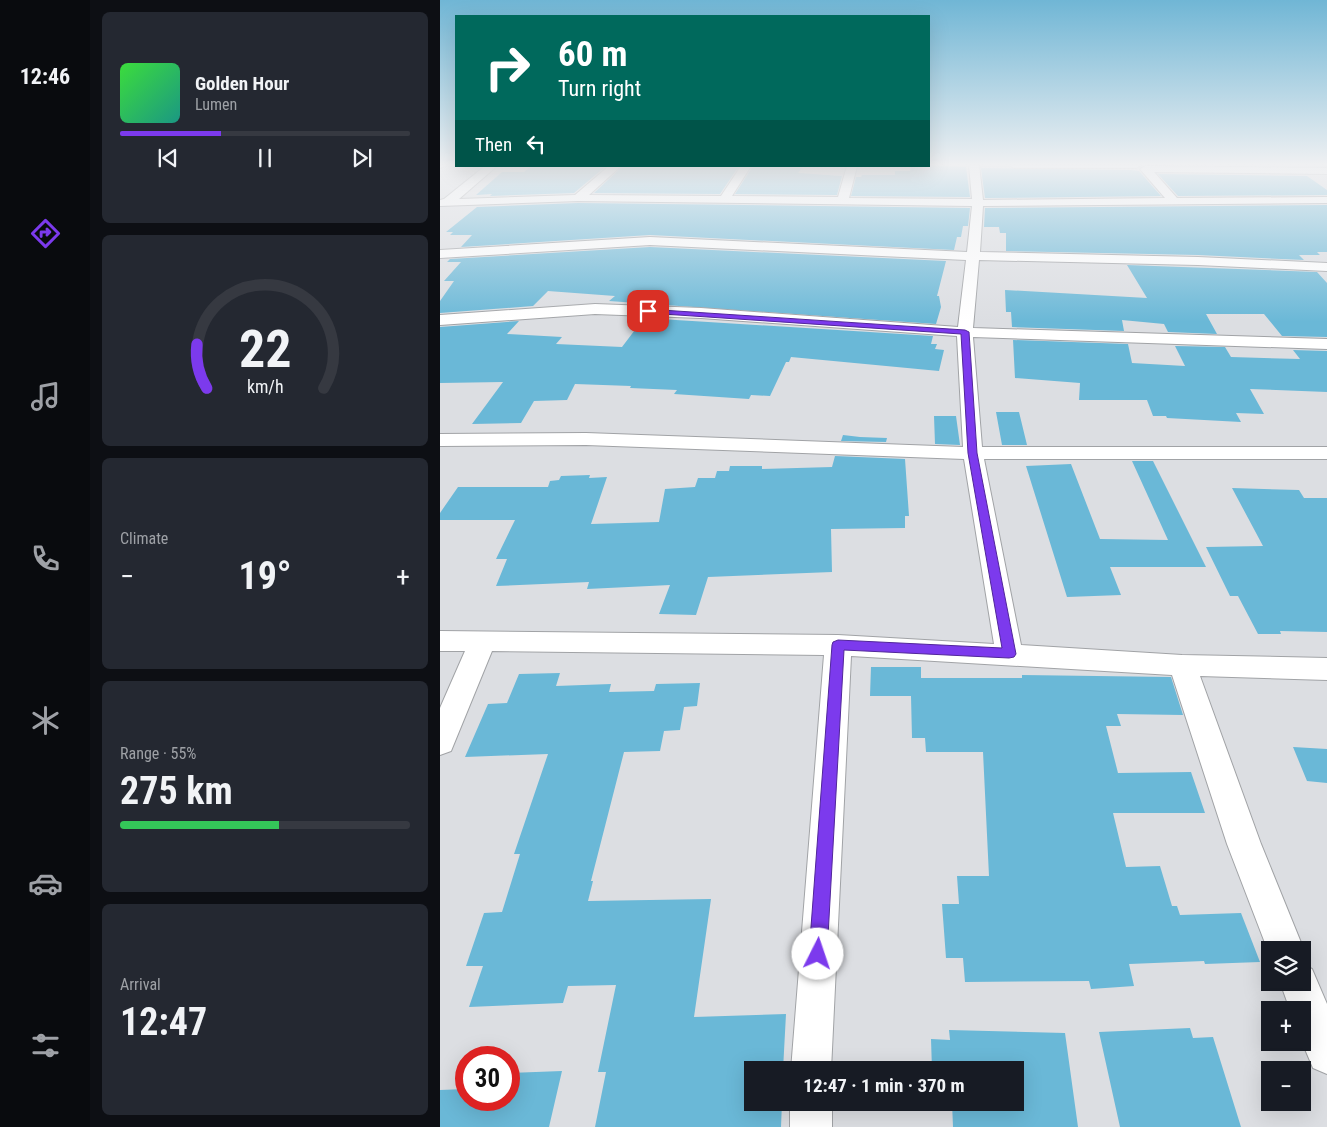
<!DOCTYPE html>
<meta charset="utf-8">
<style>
body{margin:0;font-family:"Roboto Condensed",sans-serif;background:#242831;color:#f1f3f6;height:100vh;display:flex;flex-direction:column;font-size:19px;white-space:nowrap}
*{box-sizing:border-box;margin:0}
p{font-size:16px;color:#9ea1a6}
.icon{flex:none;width:28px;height:28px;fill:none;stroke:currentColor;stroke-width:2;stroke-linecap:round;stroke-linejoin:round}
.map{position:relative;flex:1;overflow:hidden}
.details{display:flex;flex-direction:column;gap:12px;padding:12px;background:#0d0f14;width:350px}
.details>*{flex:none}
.top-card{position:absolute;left:15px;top:15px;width:475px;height:152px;border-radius:0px;box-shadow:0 5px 20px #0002;background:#00695c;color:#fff;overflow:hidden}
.fabs{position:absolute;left:821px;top:941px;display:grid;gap:10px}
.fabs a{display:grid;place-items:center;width:50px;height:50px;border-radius:0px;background:#171b24;box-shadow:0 5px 20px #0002;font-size:25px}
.speed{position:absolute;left:15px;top:1046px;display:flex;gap:10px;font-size:25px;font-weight:700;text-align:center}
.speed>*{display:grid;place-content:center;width:65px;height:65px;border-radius:50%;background:#171b24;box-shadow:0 5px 20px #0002;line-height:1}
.speed .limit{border:8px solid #d22;background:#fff;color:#111}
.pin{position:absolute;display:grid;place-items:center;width:42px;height:42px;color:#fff;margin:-21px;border-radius:10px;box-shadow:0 2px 8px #0006}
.me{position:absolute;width:55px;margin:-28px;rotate:4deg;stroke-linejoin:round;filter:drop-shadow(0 0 4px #0008)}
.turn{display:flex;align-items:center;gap:18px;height:105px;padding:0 20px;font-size:22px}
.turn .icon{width:65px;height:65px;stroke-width:2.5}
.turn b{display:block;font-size:35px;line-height:42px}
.then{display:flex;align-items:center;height:48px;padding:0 20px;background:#0003;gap:10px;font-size:19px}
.big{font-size:38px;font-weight:700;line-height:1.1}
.details .widget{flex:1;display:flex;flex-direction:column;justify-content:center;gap:8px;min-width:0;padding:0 18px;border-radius:8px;background:#242831}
.details .dial{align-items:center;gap:0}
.dial svg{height:130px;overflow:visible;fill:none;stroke:#363941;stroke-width:7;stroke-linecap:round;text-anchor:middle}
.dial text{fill:#f1f3f6;stroke:none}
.song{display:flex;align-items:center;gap:15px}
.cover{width:60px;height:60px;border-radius:8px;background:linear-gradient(135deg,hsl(120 70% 55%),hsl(170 70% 35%))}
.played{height:5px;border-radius:2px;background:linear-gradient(90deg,#7c3aed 35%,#363941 35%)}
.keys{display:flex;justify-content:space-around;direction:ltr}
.heat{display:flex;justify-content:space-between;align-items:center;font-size:28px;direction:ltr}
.charge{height:8px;border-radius:4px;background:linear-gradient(90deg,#34c759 55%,#363941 0)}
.trip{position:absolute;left:304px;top:1061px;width:280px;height:50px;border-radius:0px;background:#171b24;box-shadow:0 5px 20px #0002;font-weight:700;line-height:50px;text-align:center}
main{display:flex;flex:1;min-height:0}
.dock{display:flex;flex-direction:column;width:90px;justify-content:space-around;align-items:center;background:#090b0e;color:#9ea1a6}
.dock .icon{width:35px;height:35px}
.dock .current{color:#7c3aed}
.dock b{font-size:22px;color:#f1f3f6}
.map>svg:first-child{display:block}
.building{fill:#6ab8d7}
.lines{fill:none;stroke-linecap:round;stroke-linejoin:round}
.street-casing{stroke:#a1a3a6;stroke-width:2}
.street{fill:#fff;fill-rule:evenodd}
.route{fill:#7c3aed;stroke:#51269a}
</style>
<main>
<nav class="dock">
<b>12:46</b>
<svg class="icon current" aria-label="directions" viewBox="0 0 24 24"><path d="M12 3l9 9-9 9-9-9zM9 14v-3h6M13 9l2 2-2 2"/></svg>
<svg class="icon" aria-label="music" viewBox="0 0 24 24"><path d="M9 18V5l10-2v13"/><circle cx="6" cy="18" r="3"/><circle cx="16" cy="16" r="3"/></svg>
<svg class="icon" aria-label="phone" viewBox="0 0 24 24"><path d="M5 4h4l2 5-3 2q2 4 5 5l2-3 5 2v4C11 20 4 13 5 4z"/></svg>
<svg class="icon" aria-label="climate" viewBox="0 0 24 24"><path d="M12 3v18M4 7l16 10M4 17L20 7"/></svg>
<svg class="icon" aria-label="car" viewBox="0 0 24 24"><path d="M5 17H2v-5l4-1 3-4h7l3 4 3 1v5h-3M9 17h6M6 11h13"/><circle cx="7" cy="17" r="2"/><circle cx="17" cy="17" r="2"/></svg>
<svg class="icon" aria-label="filters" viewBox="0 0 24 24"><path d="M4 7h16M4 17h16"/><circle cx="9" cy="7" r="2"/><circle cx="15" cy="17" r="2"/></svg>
</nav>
<section class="details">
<div class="widget">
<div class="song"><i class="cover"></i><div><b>Golden Hour</b><p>Lumen</p></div></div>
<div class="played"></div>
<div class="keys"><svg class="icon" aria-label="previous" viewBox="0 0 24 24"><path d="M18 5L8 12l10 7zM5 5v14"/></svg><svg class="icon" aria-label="pause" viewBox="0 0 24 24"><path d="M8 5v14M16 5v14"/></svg><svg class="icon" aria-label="next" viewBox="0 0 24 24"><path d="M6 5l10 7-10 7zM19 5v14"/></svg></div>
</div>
<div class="widget dial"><svg viewBox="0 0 100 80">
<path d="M14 69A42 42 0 1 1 86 69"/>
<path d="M14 69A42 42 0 0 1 8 42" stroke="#7c3aed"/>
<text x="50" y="56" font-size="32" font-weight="700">22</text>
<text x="50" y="72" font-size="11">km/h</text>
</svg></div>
<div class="widget"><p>Climate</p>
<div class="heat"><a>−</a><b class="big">19°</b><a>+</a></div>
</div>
<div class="widget"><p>Range · 55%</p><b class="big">275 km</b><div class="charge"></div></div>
<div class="widget"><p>Arrival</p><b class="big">12:47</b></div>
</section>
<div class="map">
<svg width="887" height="1127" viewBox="0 0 887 1127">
<rect width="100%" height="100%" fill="#dcdee2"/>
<!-- building -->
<path class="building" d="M489,165L526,167L530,197L411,196L416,177H421L422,175H455V171H470L471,166Z
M91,166H166L134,193L50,196L52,194L36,195L62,172H84Z
M183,166H299L280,194L154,193Z
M313,166L362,168L358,173L402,176L397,195L295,194Z
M541,168L691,170L699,171L721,196L545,198Z
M718,174L867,176L887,190V195L738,196Z
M138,203L530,208L528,226H523L521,237H517L514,250L210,235L21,247L32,235H10L13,232H6L37,207Z
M887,205V252H877L880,255H859L864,260L758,255L566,251V233H560L559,227H544L545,208Z
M210,247L506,261L497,296H499L501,307L496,324L169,301L175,296L108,291L93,306L0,313V301L14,281H4L21,262H7L10,259Z
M687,265L877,272L887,283V337L842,336L824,314H766L777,334L728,332L724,324L682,320L684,331L572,327L571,312H566L565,290L707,298Z
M204,318L493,336L491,344H497L495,349L504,350L499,371L351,357L349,362H346L330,396L311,395L309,399L234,394L237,390L190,388L191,386L135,384L127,400L94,401L81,423L32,424L63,382L0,383V327L79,321L67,334L122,337L116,344L182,347Z
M573,340L688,344L692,363L745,366L735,346L785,347L791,357L860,359L853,350L887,351V392L810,389L824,414L796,413L801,422L727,418L726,416H713L707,400H639L640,383L575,378Z
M556,412H579L587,445H562Z
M494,416H516L520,445L495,444Z
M403,435L420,437L447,438L446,442L401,441Z
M395,456L465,459L469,516H465V528L391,529L392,572L268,577L256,615L219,614L230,585L147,589L149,582L56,586L67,559H56L75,520H0V513L18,487H108L110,481L119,480L121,476L150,475L149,478L167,477L151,524L219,522L225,489L255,487L258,478H275L277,471H289L290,466H322V469L392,467Z
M692,461H713L766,567H670L681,595L627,597L586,466L631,464L660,539L728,540Z
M792,488L859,490L864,498H887V632L840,631L841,634H818L798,596H790L766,547L823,546Z
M431,667H481V678H582V675L731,677L743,715L677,714L681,726H666L678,773L751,772L765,813H673L686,867L720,866L732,906H737L740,915L801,913L820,962L765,964L764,961L689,964L694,986L651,989L649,981L525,982L523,958H506L502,904H519L517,876H549L543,752H486L485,738H472L471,696H430Z
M120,673L116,686L171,684L169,692L214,691L216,684L260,683L257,706L244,707L240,730L224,731L220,751L184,752L151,881H153L148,901L271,899L254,1017L346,1014L343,1070H312V1102H342L341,1127H155L166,1072H158L176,985L128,986L123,1003L29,1007L43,966H26L44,913L62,912L80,854H74L108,754L25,757L48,704L67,703L79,674Z
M853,747L887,749V783L867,781Z
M750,1028L753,1038L773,1037L801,1127H680L659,1032Z
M509,1030L625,1033L638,1127H513L512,1102H575V1070H492L491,1039L510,1040Z
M122,1071L109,1127H0V1090L26,1089V1100H69V1073Z"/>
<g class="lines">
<defs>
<path id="street" d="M0,165H6L0,168Z
M529,165H539L543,200L725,198L700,169L705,166L887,168V174L714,172L737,198L887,197V203L543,206L540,252L758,257L887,263V271L758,265L539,260L533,328L887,339V349L533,337L542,447H887V459H544L581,645L742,655L887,658V680L760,676L821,844L864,950L862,955V950H830V956L787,844L732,675L411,656L391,1070H351L384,655L52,651L11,751L0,755V708L25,651H0V631L398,635L554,644L524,459L146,445L0,446V434L146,433L523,447L517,336L261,318L155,314L0,325V315L155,304L261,308L518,327L526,260L210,245L0,258V250L210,237L527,252L532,206L138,201L0,206V200L4,199L45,166H57L19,199L135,195L169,166H181L149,195L281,196L301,166H311L292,196L398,197L407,166H417L409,198L532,199Z
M569,165H701L696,168H574Z
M862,964L872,969L887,1004V1074L873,1068L862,1042V1010H850L840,982H862Z
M350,1102H392V1127H350Z"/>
</defs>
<!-- street casing -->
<use href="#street" class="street-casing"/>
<!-- street -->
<use href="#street" class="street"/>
</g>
<!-- sky -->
<linearGradient id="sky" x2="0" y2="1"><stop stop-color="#70b6d5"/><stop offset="0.51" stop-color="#eff0f2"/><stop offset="1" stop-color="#eff0f2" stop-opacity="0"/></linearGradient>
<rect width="887" height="322" fill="url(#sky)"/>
<!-- route -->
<path class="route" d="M206,309L525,330L529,332L537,453L576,654L574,657L569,658L404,650L387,954L385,960L378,963L372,960L369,954L392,645L393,642L398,640L562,648L528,453L521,334L208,313L206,312Z"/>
</svg>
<div class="fabs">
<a><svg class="icon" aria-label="layers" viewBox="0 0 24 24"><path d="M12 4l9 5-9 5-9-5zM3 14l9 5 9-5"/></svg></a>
<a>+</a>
<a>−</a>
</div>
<div class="speed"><div class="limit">30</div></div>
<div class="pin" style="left:208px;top:311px;background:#d93025"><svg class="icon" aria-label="arrive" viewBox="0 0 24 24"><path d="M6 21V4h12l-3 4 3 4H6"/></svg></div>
<svg class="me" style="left:378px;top:954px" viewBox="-20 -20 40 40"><circle r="19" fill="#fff"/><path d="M0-13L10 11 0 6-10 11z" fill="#7c3aed"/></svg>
<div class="trip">12:47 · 1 min · 370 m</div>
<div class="top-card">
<div class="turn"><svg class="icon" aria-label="right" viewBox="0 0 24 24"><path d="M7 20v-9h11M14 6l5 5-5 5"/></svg><div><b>60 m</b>Turn right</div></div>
<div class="then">Then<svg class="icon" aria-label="left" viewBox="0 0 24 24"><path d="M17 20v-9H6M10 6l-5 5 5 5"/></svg></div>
</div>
</div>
</main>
